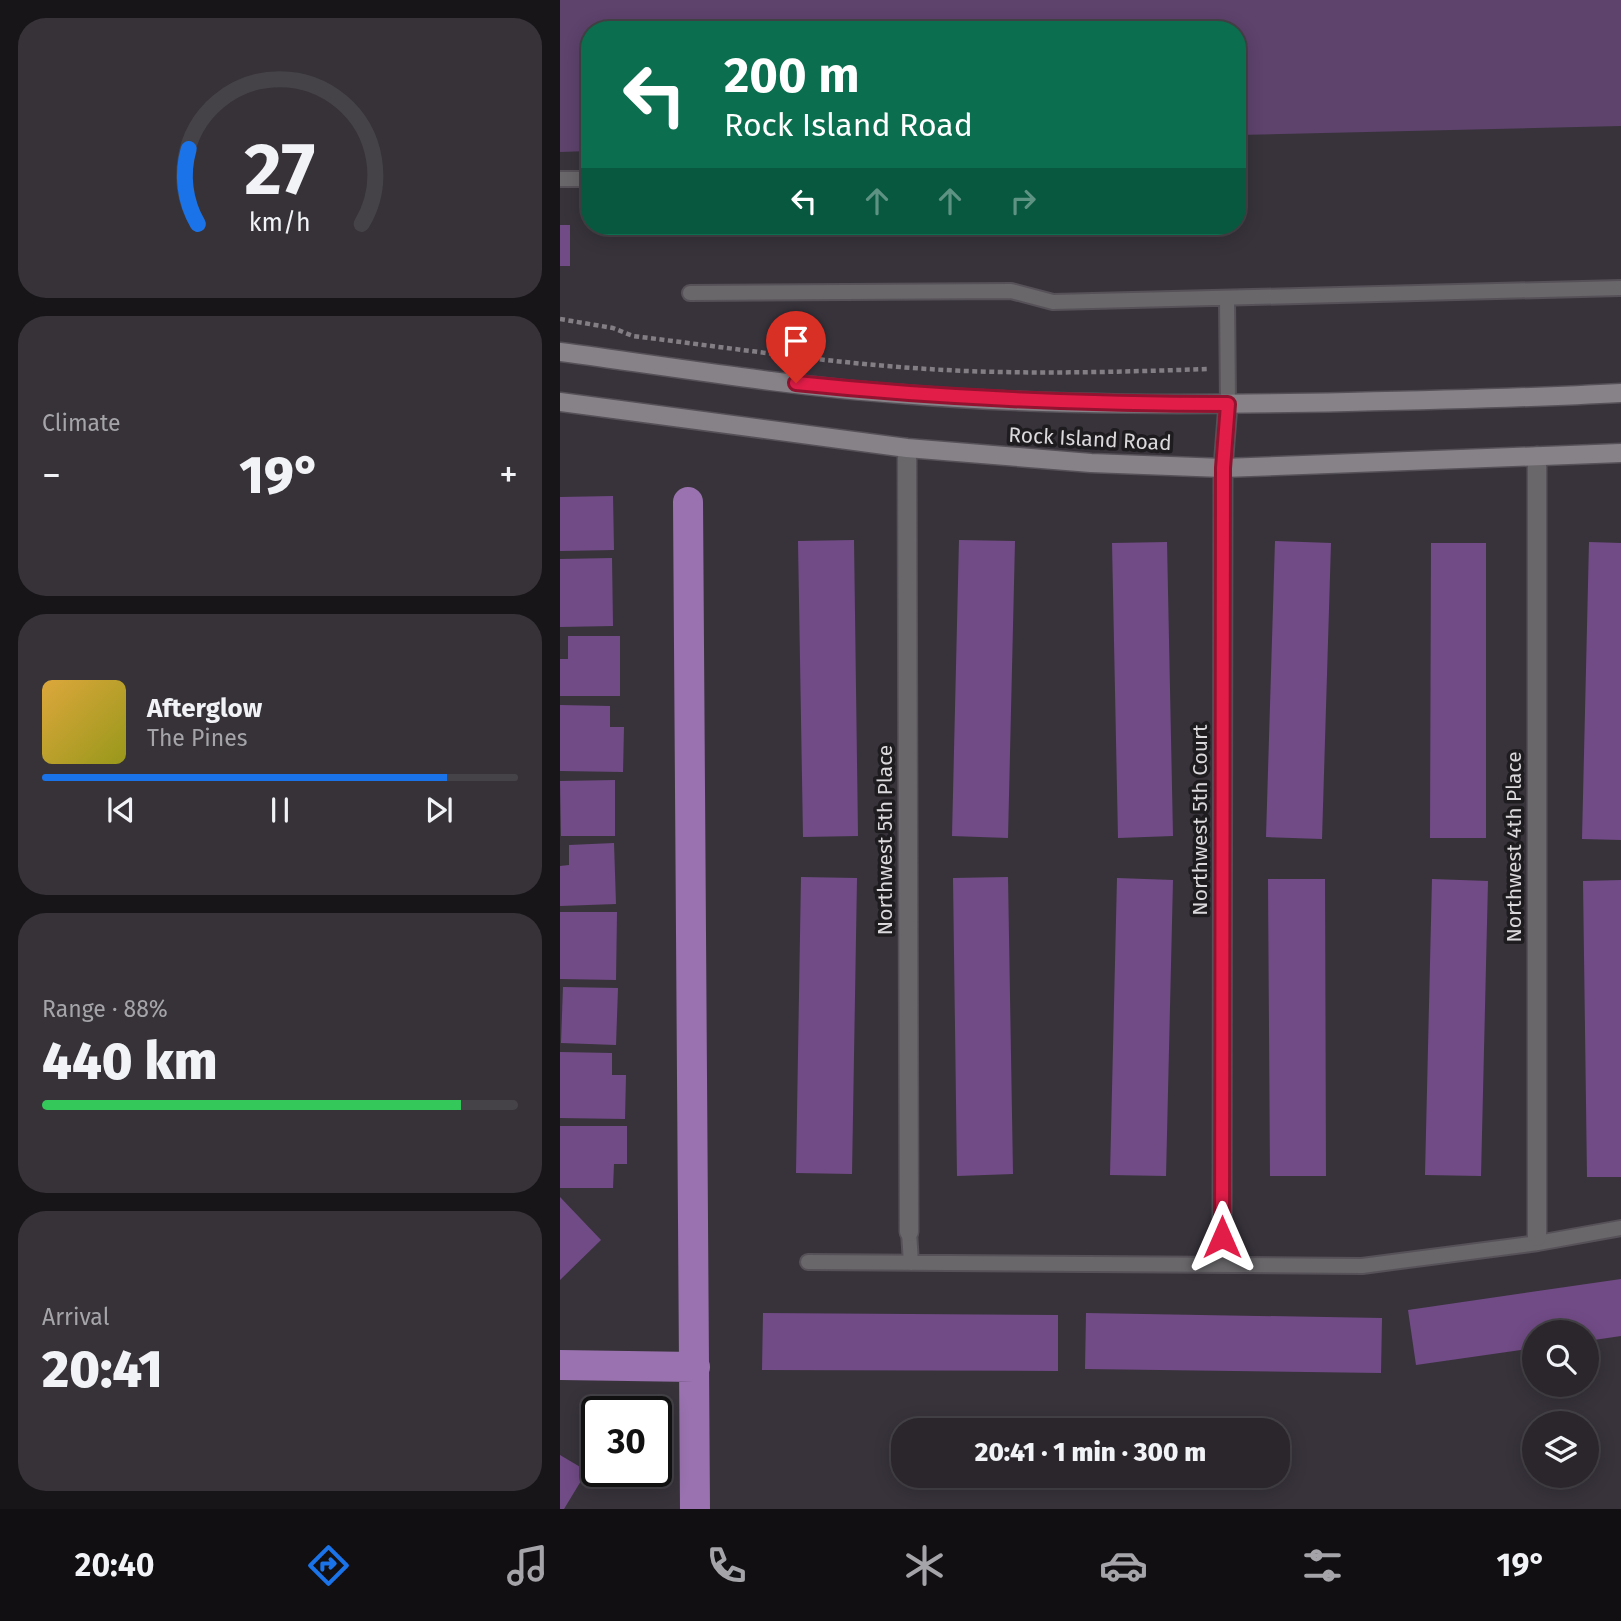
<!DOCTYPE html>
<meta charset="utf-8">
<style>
body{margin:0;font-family:"Fira Sans",sans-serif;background:#363238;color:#f1f3f6;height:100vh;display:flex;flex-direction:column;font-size:26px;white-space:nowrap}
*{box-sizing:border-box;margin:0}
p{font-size:23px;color:#a5a5a9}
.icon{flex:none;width:38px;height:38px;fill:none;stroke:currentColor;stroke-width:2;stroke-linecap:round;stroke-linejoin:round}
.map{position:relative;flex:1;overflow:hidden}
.side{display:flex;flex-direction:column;gap:18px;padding:18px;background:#171518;width:560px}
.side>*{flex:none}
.top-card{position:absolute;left:21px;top:21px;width:665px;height:214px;border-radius:28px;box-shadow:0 4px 18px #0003,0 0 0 2px #464348;background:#0b6e4f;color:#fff;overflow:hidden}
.fabs{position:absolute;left:962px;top:1320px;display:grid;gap:14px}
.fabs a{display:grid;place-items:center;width:77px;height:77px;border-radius:50%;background:#2a262c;box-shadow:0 4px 18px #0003,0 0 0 2px #464348;font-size:35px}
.speed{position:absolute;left:21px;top:1396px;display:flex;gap:14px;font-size:35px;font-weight:700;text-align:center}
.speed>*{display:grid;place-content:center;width:91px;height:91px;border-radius:50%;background:#2a262c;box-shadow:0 4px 18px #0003,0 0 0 2px #464348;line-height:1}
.speed .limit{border:4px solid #111;border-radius:10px;background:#fff;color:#111}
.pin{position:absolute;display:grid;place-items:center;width:60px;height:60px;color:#fff;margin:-72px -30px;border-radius:50% 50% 50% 0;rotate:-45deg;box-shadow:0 0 7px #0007}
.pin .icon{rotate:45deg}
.me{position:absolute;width:77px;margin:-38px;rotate:0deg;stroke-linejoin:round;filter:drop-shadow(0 0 5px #0008)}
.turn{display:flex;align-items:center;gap:24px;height:147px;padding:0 28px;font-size:32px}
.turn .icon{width:91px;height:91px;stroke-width:2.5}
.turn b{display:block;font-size:49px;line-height:60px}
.lanes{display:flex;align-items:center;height:66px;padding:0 28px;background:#0003;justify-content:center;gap:35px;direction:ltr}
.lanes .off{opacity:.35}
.big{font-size:52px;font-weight:800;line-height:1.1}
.side .widget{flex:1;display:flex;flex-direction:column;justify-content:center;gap:10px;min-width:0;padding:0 24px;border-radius:28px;background:#363238}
.side .dial{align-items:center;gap:0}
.dial svg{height:182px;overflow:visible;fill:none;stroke:#464348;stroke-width:7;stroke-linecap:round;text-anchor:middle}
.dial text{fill:#f1f3f6;stroke:none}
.song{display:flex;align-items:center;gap:21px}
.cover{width:84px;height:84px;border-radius:10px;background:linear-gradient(135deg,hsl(40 70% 55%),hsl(60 70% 35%))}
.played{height:7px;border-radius:4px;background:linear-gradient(90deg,#1a73e8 85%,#464348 85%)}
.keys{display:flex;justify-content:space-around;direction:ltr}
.heat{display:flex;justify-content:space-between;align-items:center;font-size:38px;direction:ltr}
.charge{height:10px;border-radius:5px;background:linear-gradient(90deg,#34c759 88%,#464348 0)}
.trip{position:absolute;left:331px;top:1418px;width:399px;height:70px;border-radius:28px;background:#2a262c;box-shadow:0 4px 18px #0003,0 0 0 2px #464348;font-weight:800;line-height:70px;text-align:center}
.tab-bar{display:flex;height:112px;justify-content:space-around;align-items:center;background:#110f12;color:#a5a5a9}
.tab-bar .icon{width:49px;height:49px}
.tab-bar .active{color:#1a73e8}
.tab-bar b{font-size:32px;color:#f1f3f6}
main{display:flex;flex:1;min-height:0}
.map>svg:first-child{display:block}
.green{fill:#5e436d}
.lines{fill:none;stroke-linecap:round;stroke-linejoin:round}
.canal{stroke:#9972af;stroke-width:30}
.building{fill:#714b86}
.lane-casing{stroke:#565158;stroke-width:18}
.street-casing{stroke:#565158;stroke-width:21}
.secondary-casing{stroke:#565158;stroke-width:21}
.path{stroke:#827e84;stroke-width:4.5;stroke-dasharray:5 3.5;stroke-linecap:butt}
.lane{stroke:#69676a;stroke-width:14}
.street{stroke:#69676a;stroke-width:18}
.secondary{stroke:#868288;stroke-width:18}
.route-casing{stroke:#92132f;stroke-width:18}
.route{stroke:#e11d48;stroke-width:12}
.labels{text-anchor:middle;stroke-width:7;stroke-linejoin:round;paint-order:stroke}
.street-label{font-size:21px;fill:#dcd9dd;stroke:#1e1c1f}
</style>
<main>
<section class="side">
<div class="widget dial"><svg viewBox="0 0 100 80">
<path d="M14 69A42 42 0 1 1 86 69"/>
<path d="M14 69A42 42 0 0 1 10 36" stroke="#1a73e8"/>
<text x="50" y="56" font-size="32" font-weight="700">27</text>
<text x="50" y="72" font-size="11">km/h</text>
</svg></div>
<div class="widget"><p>Climate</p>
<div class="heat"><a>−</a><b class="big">19°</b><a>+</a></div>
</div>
<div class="widget">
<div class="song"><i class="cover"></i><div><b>Afterglow</b><p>The Pines</p></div></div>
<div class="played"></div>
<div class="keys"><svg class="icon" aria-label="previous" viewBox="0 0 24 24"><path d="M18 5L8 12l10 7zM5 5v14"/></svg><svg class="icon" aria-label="pause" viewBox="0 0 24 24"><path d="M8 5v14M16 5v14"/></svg><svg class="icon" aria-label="next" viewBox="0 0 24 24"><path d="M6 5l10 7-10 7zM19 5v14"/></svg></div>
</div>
<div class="widget"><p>Range · 88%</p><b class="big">440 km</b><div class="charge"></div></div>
<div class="widget"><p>Arrival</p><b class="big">20:41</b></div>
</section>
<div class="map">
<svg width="1061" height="1509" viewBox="0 0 1061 1509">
<rect width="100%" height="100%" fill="#38333b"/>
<!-- green -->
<path class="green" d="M0,0H1061V126L677,135V30H30V151L0,152Z"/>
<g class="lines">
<!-- canal -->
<path class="canal" d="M128,502L135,1509
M0,1365L135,1367"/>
</g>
<!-- building -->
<path class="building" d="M0,225H10V266H0Z
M53,496L54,550L0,551V497Z
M294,540L298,836L243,837L238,541Z
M399,540L455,541L448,838L392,836Z
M715,541L771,543L762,839L706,837Z
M607,542L613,836L558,838L552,543Z
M1029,542L1061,543V840L1022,839Z
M871,543H926V838H870Z
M52,558L53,626L0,627V559Z
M8,636H60V696H0V659H8Z
M0,705L50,706V727H64L63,772L0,771Z
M55,780V836H1L0,781Z
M54,843L56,904L0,906V866L9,865V845Z
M241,877L297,878L292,1174L236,1173Z
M448,877L453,1174L397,1176L393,878Z
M557,878L613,880L606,1176L550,1175Z
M708,879H765L766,1176H710Z
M872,879L928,881L921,1176L865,1175Z
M1061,880V1177H1027L1023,881Z
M0,912H57L56,980L0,979Z
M3,987L58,988L56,1045L1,1043Z
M0,1052L52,1053V1075H66L65,1119L0,1118Z
M0,1126H67V1164H54L53,1188H0Z
M0,1197L41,1240L0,1280Z
M1061,1279V1336L1027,1341V1332H975V1348L856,1365L848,1310Z
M203,1313L498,1315V1371L202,1370Z
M526,1313L822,1318L821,1373L525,1369Z
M0,1455L27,1471L4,1509H0Z"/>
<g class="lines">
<defs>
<path id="lane" d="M0,179H30
M130,293L451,291L493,302L1061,288
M667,298L668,404
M349,1232L351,1263
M248,1262L802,1266L978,1243L1061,1228
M661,1265L662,1237"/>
<path id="street" d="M347,448L349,1232
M977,456V1237
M662,1237L663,468L668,404"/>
<path id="secondary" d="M0,352C113,367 226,386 340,394C489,406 639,405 788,402C879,400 970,398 1061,393
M0,402L347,448L531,463L663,468L1061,453"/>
</defs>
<!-- lane casing -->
<use href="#lane" class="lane-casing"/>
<!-- street casing -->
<use href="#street" class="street-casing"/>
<!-- secondary casing -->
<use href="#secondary" class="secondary-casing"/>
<!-- path -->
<path class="path" d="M0,319L53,328L73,336C171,348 270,363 368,369C461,375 556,372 649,369"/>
<!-- lane -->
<use href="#lane" class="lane"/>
<!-- street -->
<use href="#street" class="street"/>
<!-- secondary -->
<use href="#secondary" class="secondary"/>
</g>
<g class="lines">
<defs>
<path id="route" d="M236,383C380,398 523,404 668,404L663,468L662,1237"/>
</defs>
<!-- route casing -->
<use href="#route" class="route-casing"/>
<!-- route -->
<use href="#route" class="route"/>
</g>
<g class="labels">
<!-- street labels -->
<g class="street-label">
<text transform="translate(530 439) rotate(3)" y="7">Rock Island Road</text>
<text transform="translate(640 820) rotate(-90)" y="7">Northwest 5th Court</text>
<text transform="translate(325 840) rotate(-90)" y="7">Northwest 5th Place</text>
<text transform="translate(954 847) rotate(-90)" y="7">Northwest 4th Place</text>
</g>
</g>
</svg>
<div class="fabs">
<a><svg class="icon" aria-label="search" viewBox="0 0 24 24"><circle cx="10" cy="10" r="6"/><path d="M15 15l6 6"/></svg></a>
<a><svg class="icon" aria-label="layers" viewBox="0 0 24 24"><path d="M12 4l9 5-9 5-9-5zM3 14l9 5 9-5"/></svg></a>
</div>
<div class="speed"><div class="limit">30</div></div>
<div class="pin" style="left:236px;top:383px;background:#d93025"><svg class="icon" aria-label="arrive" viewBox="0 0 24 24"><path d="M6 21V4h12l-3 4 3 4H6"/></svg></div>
<svg class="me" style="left:662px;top:1237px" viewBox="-20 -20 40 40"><path d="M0-17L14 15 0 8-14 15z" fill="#e11d48" stroke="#fff" stroke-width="4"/></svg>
<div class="trip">20:41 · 1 min · 300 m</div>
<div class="top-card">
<div class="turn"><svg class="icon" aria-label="left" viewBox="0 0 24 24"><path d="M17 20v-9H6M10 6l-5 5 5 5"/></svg><div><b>200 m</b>Rock Island Road</div></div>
<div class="lanes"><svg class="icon" aria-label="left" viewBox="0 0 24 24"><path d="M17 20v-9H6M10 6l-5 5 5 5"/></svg><svg class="icon off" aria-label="ahead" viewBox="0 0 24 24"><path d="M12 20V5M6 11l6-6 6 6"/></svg><svg class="icon off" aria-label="ahead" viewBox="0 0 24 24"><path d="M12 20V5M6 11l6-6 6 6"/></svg><svg class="icon off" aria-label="right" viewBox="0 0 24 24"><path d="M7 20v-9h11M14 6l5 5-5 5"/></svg></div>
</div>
</div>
</main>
<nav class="tab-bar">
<b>20:40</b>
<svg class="icon active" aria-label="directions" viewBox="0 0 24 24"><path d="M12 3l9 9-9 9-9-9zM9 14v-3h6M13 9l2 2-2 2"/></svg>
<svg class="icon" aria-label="music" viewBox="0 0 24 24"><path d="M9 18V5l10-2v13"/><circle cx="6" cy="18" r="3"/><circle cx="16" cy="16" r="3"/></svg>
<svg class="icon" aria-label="phone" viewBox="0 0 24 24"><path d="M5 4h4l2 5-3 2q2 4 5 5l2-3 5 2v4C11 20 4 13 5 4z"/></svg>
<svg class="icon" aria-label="climate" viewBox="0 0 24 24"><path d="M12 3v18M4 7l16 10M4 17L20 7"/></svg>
<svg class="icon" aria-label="car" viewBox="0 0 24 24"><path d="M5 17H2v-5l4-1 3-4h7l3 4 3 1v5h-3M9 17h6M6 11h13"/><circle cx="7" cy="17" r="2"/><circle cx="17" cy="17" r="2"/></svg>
<svg class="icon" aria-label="filters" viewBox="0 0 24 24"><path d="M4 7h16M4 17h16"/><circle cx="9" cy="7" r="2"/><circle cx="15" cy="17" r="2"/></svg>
<b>19°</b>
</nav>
